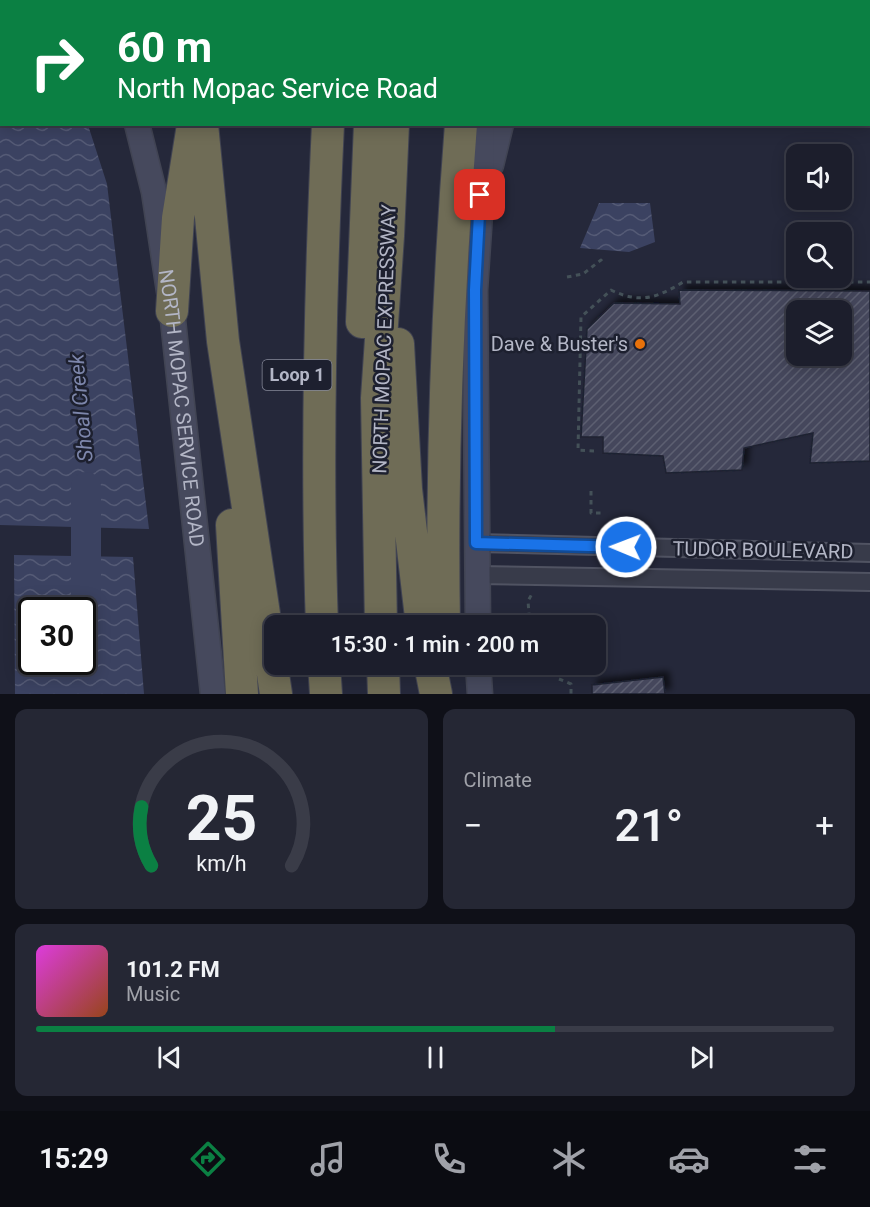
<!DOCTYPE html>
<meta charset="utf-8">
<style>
body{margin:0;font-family:Roboto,sans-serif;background:#252734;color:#f1f3f6;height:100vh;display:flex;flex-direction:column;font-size:22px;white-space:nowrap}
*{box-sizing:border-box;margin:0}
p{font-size:20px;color:#a0a2a9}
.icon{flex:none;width:33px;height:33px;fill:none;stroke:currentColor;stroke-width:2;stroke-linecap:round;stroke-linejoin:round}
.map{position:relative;height:694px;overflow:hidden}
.side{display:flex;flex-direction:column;gap:15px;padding:15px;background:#0f1018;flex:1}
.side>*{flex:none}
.hud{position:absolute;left:0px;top:0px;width:870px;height:126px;box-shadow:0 3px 15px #0003,0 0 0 2px #3a3c48;background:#0b8043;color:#fff;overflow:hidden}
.fabs{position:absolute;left:786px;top:144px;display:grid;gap:12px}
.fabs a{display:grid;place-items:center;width:66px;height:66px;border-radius:12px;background:#1c1e2c;box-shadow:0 3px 15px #0003,0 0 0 2px #3a3c48;font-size:30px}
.speed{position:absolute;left:18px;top:597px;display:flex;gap:12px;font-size:30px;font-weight:700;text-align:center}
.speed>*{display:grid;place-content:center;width:78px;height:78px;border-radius:50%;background:#1c1e2c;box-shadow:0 3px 15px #0003,0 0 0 2px #3a3c48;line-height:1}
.speed .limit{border:3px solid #111;border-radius:9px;background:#fff;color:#111}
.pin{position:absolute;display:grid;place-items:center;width:51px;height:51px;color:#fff;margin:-26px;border-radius:12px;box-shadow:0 3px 9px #0006}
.me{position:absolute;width:66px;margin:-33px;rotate:271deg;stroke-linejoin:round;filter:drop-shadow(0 0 4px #0008)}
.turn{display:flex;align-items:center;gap:21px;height:126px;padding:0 18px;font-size:27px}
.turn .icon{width:78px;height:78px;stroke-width:2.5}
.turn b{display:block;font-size:42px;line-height:51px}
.big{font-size:45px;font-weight:600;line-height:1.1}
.side .card{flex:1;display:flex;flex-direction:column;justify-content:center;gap:9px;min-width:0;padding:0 21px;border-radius:12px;background:#252734}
.side .dial{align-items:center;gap:0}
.dial svg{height:156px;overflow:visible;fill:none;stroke:#3a3c48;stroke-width:7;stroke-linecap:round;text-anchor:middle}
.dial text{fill:#f1f3f6;stroke:none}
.song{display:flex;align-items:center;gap:18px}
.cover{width:72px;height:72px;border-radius:9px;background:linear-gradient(135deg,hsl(300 70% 55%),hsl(20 70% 35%))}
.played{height:6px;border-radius:3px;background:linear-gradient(90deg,#0b8043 65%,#3a3c48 65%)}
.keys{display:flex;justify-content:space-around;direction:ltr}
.heat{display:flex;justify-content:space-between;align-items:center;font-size:33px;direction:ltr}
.side .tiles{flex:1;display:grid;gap:15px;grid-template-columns:1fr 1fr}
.card:last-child{grid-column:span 2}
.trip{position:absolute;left:264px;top:615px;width:342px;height:60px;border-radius:12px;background:#1c1e2c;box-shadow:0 3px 15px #0003,0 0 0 2px #3a3c48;font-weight:600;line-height:60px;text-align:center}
.tab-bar{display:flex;height:96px;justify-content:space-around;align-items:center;background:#0b0c12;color:#a0a2a9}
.tab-bar .icon{width:42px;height:42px}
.tab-bar .current{color:#0b8043}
.tab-bar b{font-size:27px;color:#f1f3f6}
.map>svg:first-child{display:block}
.water{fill:url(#water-waves);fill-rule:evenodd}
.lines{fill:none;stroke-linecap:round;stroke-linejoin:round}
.river{stroke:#3b4261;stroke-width:30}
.building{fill:url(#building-hatch);stroke:#1f2231;stroke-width:1.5;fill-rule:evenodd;filter:url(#shadow)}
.minor-casing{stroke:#505362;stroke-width:20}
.secondary-casing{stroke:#414453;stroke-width:27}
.motorway-casing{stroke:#404352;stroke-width:34}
.path{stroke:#445158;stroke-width:3;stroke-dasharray:4.5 4.5;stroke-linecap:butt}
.minor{stroke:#383b4a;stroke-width:16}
.secondary{stroke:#46495d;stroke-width:24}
.motorway{stroke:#6f6c56;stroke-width:32}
.route-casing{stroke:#114b97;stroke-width:15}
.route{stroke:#1a73e8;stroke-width:10}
.food-dot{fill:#e8710a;stroke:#1d202f;stroke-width:2}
.labels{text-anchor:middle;stroke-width:5;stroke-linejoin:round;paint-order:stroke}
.shield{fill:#1d202f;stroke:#868999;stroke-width:1.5}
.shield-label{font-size:18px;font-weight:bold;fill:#b3b6c6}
.street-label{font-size:20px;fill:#b3b6c6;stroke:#1d202f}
.poi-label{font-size:20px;fill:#b3b6c6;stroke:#1d202f;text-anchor:end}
.water-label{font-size:21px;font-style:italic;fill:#7d86ab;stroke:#1d202f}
</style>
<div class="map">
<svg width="870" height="694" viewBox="0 0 870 694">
<defs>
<pattern id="water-waves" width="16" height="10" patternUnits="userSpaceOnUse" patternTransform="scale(1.5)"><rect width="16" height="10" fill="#3b4261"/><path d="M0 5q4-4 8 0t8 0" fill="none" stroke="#555b76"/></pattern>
<pattern id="building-hatch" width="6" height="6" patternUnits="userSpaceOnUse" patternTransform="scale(1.5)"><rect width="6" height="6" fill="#44475b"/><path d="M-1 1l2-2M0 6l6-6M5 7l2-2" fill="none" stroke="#5d5f71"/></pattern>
<filter id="shadow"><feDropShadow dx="5.5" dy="-5.5" stdDeviation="3" flood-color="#0009"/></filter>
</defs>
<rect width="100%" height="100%" fill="#25283a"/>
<!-- water -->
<path class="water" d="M0,0L32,1L2,2V124L88,125L107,184L149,529L0,525Z
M599,203H650L655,242L629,252L580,248Z
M14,555L133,557L144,694H15ZM32,610H82V662H32Z"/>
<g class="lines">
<!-- river -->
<path class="river" d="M86,487V595"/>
</g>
<!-- building -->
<path class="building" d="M679,290L870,291V461L810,463L813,433L744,448L742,470L666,473L663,456L603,453V437H581L587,329L614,303L680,304ZM796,310H842V356H796Z
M663,677L665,694H592V685Z"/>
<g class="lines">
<defs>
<path id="minor" d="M476,543L870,553
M477,575L870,582"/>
<g id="secondary">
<path d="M84,0L85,2"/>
<path d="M491,2V0"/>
<path d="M562,2L563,0"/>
<path id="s1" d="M137,124L154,192L172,311L213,694"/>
<path d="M491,165L501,124"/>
<path d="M478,626L475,290L480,214L482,124"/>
<path d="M478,664L480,694"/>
</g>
<path id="motorway" d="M189,0V2
M220,2V0
M334,2V0
M398,2V0
M471,2V0
M202,124L223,341L276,694
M172,311L178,218L192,131
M362,322L370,124
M398,344L406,489L422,626
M232,525L242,694
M322,626C316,458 320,292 328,124
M381,626L377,398L388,236L393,124
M444,626C441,458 448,292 461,124
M324,664L326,694
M383,664L384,694
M430,664L436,694"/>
</defs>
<!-- minor casing -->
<use href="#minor" class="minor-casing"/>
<!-- secondary casing -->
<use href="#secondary" class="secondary-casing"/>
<!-- motorway casing -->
<use href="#motorway" class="motorway-casing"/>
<!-- path -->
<path class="path" d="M567,277L583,274L601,260L602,262
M594,451L578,450L581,317L611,290C640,304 657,298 683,282H870
M591,491V513H605
M530,626L528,601L533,592
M559,679L571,684V694"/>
<!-- minor -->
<use href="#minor" class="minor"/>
<!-- secondary -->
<use href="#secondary" class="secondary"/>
<!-- motorway -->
<use href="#motorway" class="motorway"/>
</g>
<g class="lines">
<defs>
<path id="route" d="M480,195L475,290L476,543L626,547"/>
</defs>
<!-- route casing -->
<use href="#route" class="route-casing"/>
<!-- route -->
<use href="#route" class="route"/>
</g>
<!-- markers -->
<circle class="food-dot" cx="640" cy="344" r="6"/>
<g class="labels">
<!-- shield labels -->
<rect class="shield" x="262.5" y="360" width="69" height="30" rx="4.5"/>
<g class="shield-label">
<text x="297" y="381">Loop 1</text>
</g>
<!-- street labels -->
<g class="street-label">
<text transform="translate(384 339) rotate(-88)" y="7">NORTH MOPAC EXPRESSWAY</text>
<text dy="7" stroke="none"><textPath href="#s1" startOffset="288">NORTH MOPAC SERVICE ROAD</textPath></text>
<text transform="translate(763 550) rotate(1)" y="7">TUDOR BOULEVARD</text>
</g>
<!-- poi labels -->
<g class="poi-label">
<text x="628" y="351">Dave &amp; Buster's</text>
</g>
<!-- water labels -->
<g class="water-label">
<text transform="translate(81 408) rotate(-95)" y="7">Shoal Creek</text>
</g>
</g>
</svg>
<div class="fabs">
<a><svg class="icon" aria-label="sound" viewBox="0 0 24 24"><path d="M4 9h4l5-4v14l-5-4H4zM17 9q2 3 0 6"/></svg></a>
<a><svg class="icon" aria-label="search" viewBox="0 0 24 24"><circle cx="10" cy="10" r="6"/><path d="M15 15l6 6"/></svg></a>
<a><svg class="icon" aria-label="layers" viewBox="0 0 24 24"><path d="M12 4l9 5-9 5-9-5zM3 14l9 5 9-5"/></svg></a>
</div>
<div class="speed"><div class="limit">30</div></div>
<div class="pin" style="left:480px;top:195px;background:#d93025"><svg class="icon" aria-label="arrive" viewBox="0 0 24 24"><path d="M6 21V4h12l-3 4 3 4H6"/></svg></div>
<svg class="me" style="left:626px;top:547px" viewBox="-20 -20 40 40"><circle r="17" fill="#1a73e8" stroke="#fff" stroke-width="3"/><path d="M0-11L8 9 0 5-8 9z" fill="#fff"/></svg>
<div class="trip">15:30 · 1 min · 200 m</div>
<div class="hud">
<div class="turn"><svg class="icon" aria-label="right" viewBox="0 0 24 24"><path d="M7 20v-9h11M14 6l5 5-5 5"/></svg><div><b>60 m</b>North Mopac Service Road</div></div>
</div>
</div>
<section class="side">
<div class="tiles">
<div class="card dial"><svg viewBox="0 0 100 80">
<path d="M14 69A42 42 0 1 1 86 69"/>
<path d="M14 69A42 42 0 0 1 9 39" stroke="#0b8043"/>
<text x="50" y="56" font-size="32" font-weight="700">25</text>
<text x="50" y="72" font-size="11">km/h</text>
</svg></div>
<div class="card"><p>Climate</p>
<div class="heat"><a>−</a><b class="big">21°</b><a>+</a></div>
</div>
<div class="card">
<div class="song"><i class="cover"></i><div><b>101.2 FM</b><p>Music</p></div></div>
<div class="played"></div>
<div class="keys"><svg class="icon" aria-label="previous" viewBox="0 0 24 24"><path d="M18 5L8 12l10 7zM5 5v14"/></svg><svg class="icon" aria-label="pause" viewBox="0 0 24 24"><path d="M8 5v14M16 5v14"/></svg><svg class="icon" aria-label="next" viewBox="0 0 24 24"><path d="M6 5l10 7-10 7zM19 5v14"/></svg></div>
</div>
</div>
</section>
<nav class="tab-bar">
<b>15:29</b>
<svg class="icon current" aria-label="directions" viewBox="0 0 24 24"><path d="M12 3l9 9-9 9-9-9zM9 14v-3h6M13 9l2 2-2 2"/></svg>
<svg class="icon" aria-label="music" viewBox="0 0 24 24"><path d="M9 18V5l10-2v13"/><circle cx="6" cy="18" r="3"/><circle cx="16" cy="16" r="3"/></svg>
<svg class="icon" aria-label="phone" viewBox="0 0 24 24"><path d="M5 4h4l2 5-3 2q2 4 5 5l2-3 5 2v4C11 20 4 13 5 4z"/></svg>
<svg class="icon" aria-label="climate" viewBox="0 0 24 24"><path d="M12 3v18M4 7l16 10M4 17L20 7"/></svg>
<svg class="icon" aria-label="car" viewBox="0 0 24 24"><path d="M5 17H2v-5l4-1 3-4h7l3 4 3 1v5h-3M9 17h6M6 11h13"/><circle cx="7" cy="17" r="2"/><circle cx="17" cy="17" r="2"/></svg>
<svg class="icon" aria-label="filters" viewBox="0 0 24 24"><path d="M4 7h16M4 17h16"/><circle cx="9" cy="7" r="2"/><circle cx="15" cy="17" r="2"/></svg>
</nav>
